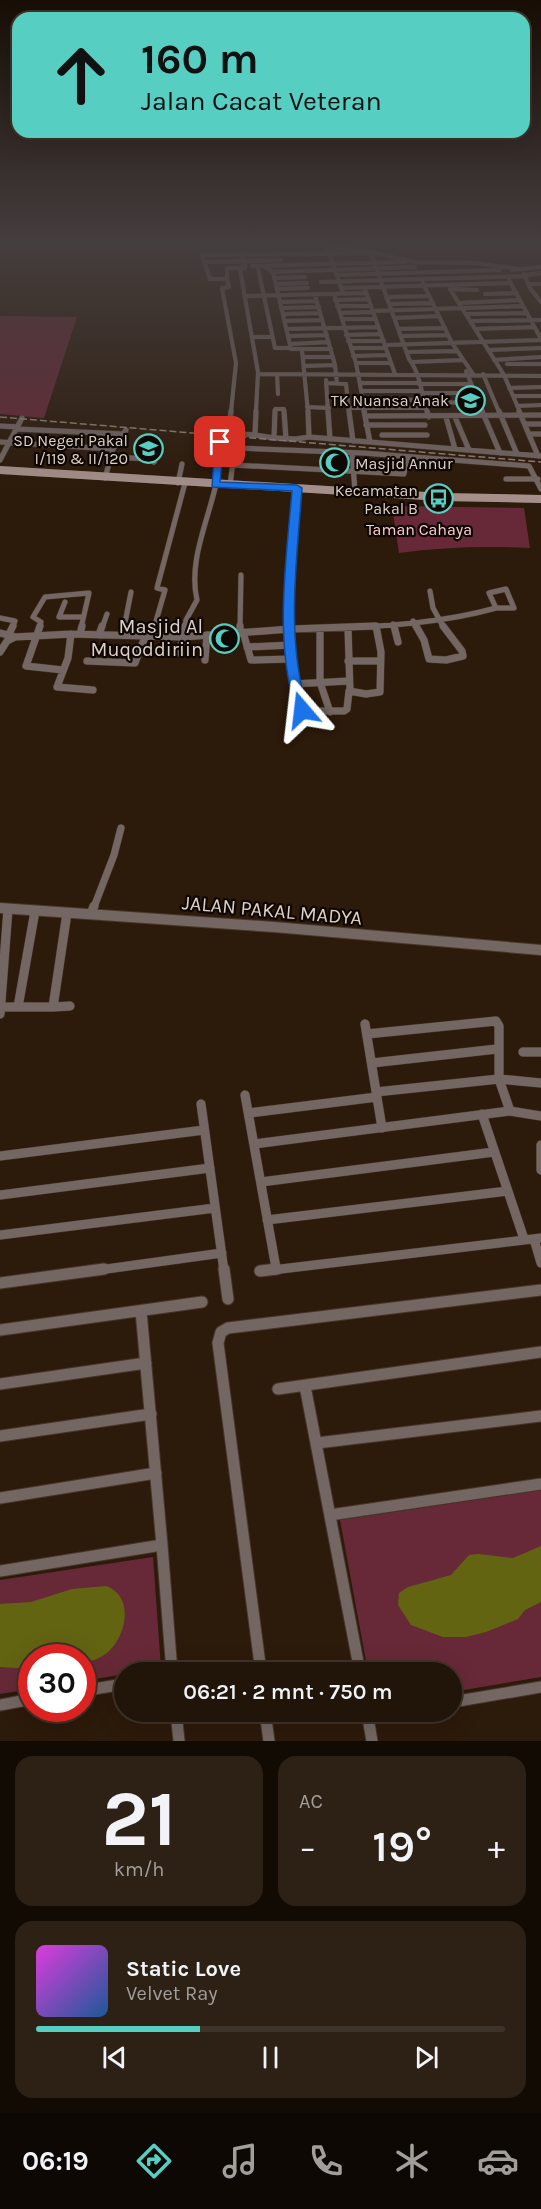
<!DOCTYPE html>
<html lang="id">
<meta charset="utf-8">
<style>
body{margin:0;font-family:Karla,sans-serif;background:#2d2116;color:#f1f3f6;height:100vh;display:flex;flex-direction:column;font-size:22px;white-space:nowrap}
*{box-sizing:border-box;margin:0}
p{font-size:20px;color:#a29e9c}
.icon{flex:none;width:33px;height:33px;fill:none;stroke:currentColor;stroke-width:2;stroke-linecap:round;stroke-linejoin:round}
.map{position:relative;height:1741px;overflow:hidden}
.side{display:flex;flex-direction:column;gap:15px;padding:15px;background:#120b04;flex:1}
.side>*{flex:none}
.top-card{position:absolute;left:12px;top:12px;width:518px;height:126px;border-radius:18px;box-shadow:0 6px 24px #0002,0 0 0 2px #3e3329;background:#57cec2;color:#111;overflow:hidden}
.speed{position:absolute;left:18px;top:1644px;display:flex;gap:12px;font-size:30px;font-weight:700;text-align:center}
.speed>*{display:grid;place-content:center;width:78px;height:78px;border-radius:50%;background:#211408;box-shadow:0 6px 24px #0002,0 0 0 2px #3e3329;line-height:1}
.speed .limit{border:9px solid #d22;background:#fff;color:#111}
.pin{position:absolute;display:grid;place-items:center;width:51px;height:51px;color:#fff;margin:-26px;border-radius:12px;box-shadow:0 3px 9px #0006}
.me{position:absolute;width:66px;margin:-33px;rotate:343deg;stroke-linejoin:round;filter:drop-shadow(0 0 4px #0008)}
.turn{display:flex;align-items:center;gap:21px;height:126px;padding:0 30px;font-size:27px}
.turn .icon{width:78px;height:78px;stroke-width:2.5}
.turn b{display:block;font-size:42px;line-height:51px}
.big{font-size:45px;font-weight:600;line-height:1.1}
.side .card{flex:1;display:flex;flex-direction:column;justify-content:center;gap:9px;min-width:0;padding:0 21px;border-radius:18px;background:#2d2116}
.side .dial{align-items:center;gap:0}
.dial b{font-size:78px;line-height:1}
.song{display:flex;align-items:center;gap:18px}
.cover{width:72px;height:72px;border-radius:9px;background:linear-gradient(135deg,hsl(300 70% 55%),hsl(210 70% 35%))}
.played{height:6px;border-radius:3px;background:linear-gradient(90deg,#57cec2 35%,#3e3329 35%)}
.keys{display:flex;justify-content:space-around;direction:ltr}
.heat{display:flex;justify-content:space-between;align-items:center;font-size:33px;direction:ltr}
.side .tiles{flex:1;display:grid;gap:15px;grid-template-columns:1fr 1fr}
.card:last-child{grid-column:span 2}
.trip{position:absolute;left:114px;top:1662px;width:348px;height:60px;border-radius:30px;background:#211408;box-shadow:0 6px 24px #0002,0 0 0 2px #3e3329;font-weight:600;line-height:60px;text-align:center}
.menu{display:flex;height:96px;justify-content:space-around;align-items:center;background:#0d0803;color:#a29e9c}
.menu .icon{width:42px;height:42px}
.menu .active{color:#57cec2}
.menu b{font-size:27px;color:#f1f3f6}
.map>svg:first-child{display:block}
.green{fill:#672937}
.water{fill:#636412}
.lines{fill:none;stroke-linecap:round;stroke-linejoin:round}
.minor-far4-casing{stroke:#483728;stroke-width:4.5}
.minor-far3-casing{stroke:#483728;stroke-width:6}
.minor-far2-casing{stroke:#483728;stroke-width:8}
.minor-far1-casing{stroke:#483728;stroke-width:10}
.minor-casing{stroke:#483728;stroke-width:13}
.tertiary-casing{stroke:#483728;stroke-width:12}
.secondary-casing{stroke:#483728;stroke-width:8}
.minor-far4{stroke:#736663;stroke-width:4}
.minor-far3{stroke:#736663;stroke-width:5}
.minor-far2{stroke:#736663;stroke-width:7}
.minor-far1{stroke:#736663;stroke-width:9}
.minor{stroke:#736663;stroke-width:11}
.tertiary{stroke:#736663;stroke-width:10}
.secondary{stroke:#a48f8a;stroke-width:8}
.rail{stroke:#908174;stroke-width:1.5;stroke-dasharray:7 3;stroke-linecap:butt}
.route{fill:#1a73e8;stroke:#114b97;stroke-width:1.5}
.labels{text-anchor:middle;stroke-width:4.5;stroke-linejoin:round;paint-order:stroke}
.far-poi-label{font-size:16px;fill:#ddd0c6;stroke:#0f0703;text-anchor:end}
.far-park-label{font-size:16px;fill:#facdd4;stroke:#0f0703}
.poi-label{font-size:20px;fill:#ddd0c6;stroke:#0f0703;text-anchor:end}
.street-label{font-size:20px;fill:#ddd0c6;stroke:#0f0703}
</style>
<div class="map">
<svg width="541" height="1741" viewBox="0 0 541 1741">
<rect width="100%" height="100%" fill="#2c1a0a"/>
<!-- green -->
<path class="green" d="M0,316L77,317L44,418L0,414Z
M392,506L524,508L530,548C487,546 443,547 399,553Z
M541,1490V1677L452,1692V1672H368L340,1520Z
M153,1557L161,1668L83,1681L82,1658H32L31,1689L0,1694V1580Z"/>
<!-- water -->
<path class="water" d="M541,1546V1602L525,1610L518,1619L486,1632L466,1637H443L411,1625L398,1605L399,1593L408,1587L451,1575L469,1555L479,1554L513,1558Z
M106,1586C134,1596 127,1634 109,1651C102,1658 92,1661 83,1663L82,1658H32L31,1669L0,1667V1604L31,1602L72,1589Z"/>
<g class="lines">
<defs>
<path id="minor-far4" d="M370,251L409,359C420,373 422,395 427,412
M241,254L245,266L240,269L258,372L256,412
M205,262L281,260
M252,266L405,262
M264,266L273,272L415,267
M258,268L275,348H291
M512,270L541,267
M273,272L291,349H331
M524,274L530,288L541,302
M337,275L500,270
M526,275L541,273
M274,278L305,277
M227,279V268H245
M509,280L541,339
M321,282L525,276
M423,283L452,343L473,374
M276,284L307,283
M529,284H541
M341,288L511,283
M277,289L308,288
M365,289L395,374
M450,289L504,375L520,412
M451,289L477,290
M343,293L327,247L368,251L414,262L478,263L517,269
M334,294L356,363L365,412
M485,294L517,293
M315,295L335,365L337,383
M246,296L366,293
M386,297L429,296
M335,300L369,299
M280,302L316,301
M460,303L520,300
M389,304L433,303
M337,306H371
M281,308L319,307
M373,311L523,306
M340,313L373,312
M283,314L320,313
M467,314L527,313
M394,318L439,316
M342,319H375
M284,321L322,320
M470,321L541,320
M287,329L378,327
M398,329L445,328
M475,329L534,327
M346,335L380,334
M288,336L327,335
M401,336L448,335
M253,337H272
M348,341H384
M290,344L329,342
M385,345L541,340
M351,348H386
M302,350L308,412
M488,350L541,348
M407,352L457,351
M353,356L388,355
M304,357H333
M494,360L541,357
M412,362L463,360
M356,363H391
M507,364H541
M305,366L335,365
M466,371L483,412
M258,374L541,376
M277,374L278,394
M483,374L499,412
M326,380L328,412
M326,383L346,384L349,412
M360,383H418
M419,384H471
M509,388L541,387
M361,391H422
M423,393H476
M513,396H541
M362,399L424,400
M424,402L481,403
M517,406L541,405
M307,407L329,408
M349,408H425
M231,412L236,363L222,288L229,287L227,279H210L202,255L370,253
M275,412V409H284V412"/>
<path id="minor-far3" d="M231,411L229,433L255,435
M256,411L255,435L274,438
M275,411L274,438L296,439L309,437L541,456
M284,411L286,439
M308,411L309,437
M328,411L330,439
M349,411L353,441
M364,411L370,442
M427,411L429,417
M482,411L500,453
M499,411L517,454
M519,411L538,456
M365,416L541,415
M446,417L455,449
M455,417L469,450
M526,424H541
M366,425H425
M0,426L18,427
M17,429L123,434
M530,434H541
M382,435H427
M0,442L113,449
M235,448L363,453L529,466L541,489
M352,453L355,491
M110,457L152,459L154,462
M0,460L22,418
M233,465L404,474L407,457
M105,478L113,449L126,430
M506,479H538
M178,483L182,464
M230,485L235,446
M506,589L514,608H496L489,593Z
M430,591L433,608L444,628
M65,602L59,617H82
M0,618L15,621L12,628
M413,621L417,628
M393,624L394,628
M39,628L41,622L33,617L45,597L89,593L81,628
M102,628L107,614
M124,628L131,592
M154,628L165,590L157,588L185,483
M185,628L186,620L197,600C188,562 208,521 216,484C219,470 218,456 220,442
M240,628L241,575
M290,628L289,600L297,488
M339,628C391,626 446,622 496,608"/>
<path id="minor-far2" d="M40,626L26,666L63,670
M290,626L293,684L303,711H344L347,709L349,691L366,694L380,692L381,652L376,626
M394,626L398,642
M416,626L424,640L429,659L446,660L463,656L462,651L443,626
M320,628V682L330,712
M348,628L350,691
M240,632V626
M243,632L251,660L292,659
M0,633L15,637L71,634L183,637L291,629L375,626
M9,634L13,626
M71,634L68,658L57,687L93,690
M80,634L82,626
M99,635L102,626
M122,635L124,626
M151,637L154,626
M247,647L292,645
M0,652L7,641L15,637
M180,653L185,626
M205,660L207,635
M87,661L135,663L145,637
M348,661H379
M293,684L349,681
M94,907L114,855L121,828"/>
<path id="minor-far1" d="M91,914L94,906
M0,1007H53L67,913
M18,1007L35,911
M53,1007L70,1006
M0,1014L8,909
M365,1024L382,1128
M367,1034L496,1021L499,1026V1079L510,1111
M523,1052H541
M372,1063L497,1049
M376,1092L499,1079L541,1083
M245,1095L276,1268
M201,1104L224,1271
M249,1113L377,1097
M482,1114L524,1239
M254,1144L510,1111L541,1116
M541,1145V1170
M0,1156L204,1130
M261,1182L494,1152
M0,1195L210,1168
M267,1220L508,1191
M0,1235L215,1208
M534,1239L541,1263
M92,1271L222,1253
M264,1271L541,1238"/>
<path id="minor" d="M224,1269L228,1299
M260,1271L277,1269
M0,1283L104,1269
M0,1330L202,1302
M0,1384L146,1363
M305,1386L360,1672
M278,1389L541,1352
M0,1436L151,1414
M317,1443L541,1416
M0,1498L156,1473
M330,1515L541,1484
M162,1545L172,1672
M0,1571L162,1545L141,1311
M261,1672L218,1343L221,1332L228,1328L541,1290
M82,1691L124,1684
M452,1702L541,1687
M0,1705L32,1699
M176,1712L179,1741
M265,1712L269,1741
M367,1712L372,1741
M367,1715L391,1712"/>
<path id="tertiary" d="M0,908L274,927L541,950"/>
<path id="secondary" d="M0,470L442,497L541,499"/>
</defs>
<!-- minor-far4 casing -->
<use href="#minor-far4" class="minor-far4-casing"/>
<!-- minor-far3 casing -->
<use href="#minor-far3" class="minor-far3-casing"/>
<!-- minor-far2 casing -->
<use href="#minor-far2" class="minor-far2-casing"/>
<!-- minor-far1 casing -->
<use href="#minor-far1" class="minor-far1-casing"/>
<!-- minor casing -->
<use href="#minor" class="minor-casing"/>
<!-- tertiary casing -->
<use href="#tertiary" class="tertiary-casing"/>
<!-- secondary casing -->
<use href="#secondary" class="secondary-casing"/>
<!-- minor-far4 -->
<use href="#minor-far4" class="minor-far4"/>
<!-- minor-far3 -->
<use href="#minor-far3" class="minor-far3"/>
<!-- minor-far2 -->
<use href="#minor-far2" class="minor-far2"/>
<!-- minor-far1 -->
<use href="#minor-far1" class="minor-far1"/>
<!-- minor -->
<use href="#minor" class="minor"/>
<!-- tertiary -->
<use href="#tertiary" class="tertiary"/>
<!-- secondary -->
<use href="#secondary" class="secondary"/>
<!-- rail -->
<path class="rail" d="M0,417L541,462"/>
</g>
<!-- sky -->
<linearGradient id="sky" x2="0" y2="1"><stop stop-color="#180e06"/><stop offset="0.5" stop-color="#453e3e"/><stop offset="1" stop-color="#453e3e" stop-opacity="0"/></linearGradient>
<rect width="541" height="489" fill="url(#sky)"/>
<!-- route -->
<path class="route" d="M220,439L224,442L220,482L297,485L302,488C297,559 285,641 308,710L306,712L302,713L296,710C274,642 286,561 292,491L212,487L215,442Z"/>
<!-- icons -->
<defs>
<symbol id="school-ring" viewBox="-11 -11 22 22"><circle r="9.5" fill="#0f0703" stroke="#57cec2" stroke-width="1.5"/><path d="M0-5L7-2L0 1L-7-2ZM-4 1L0 2.5L4 1V4Q0 6-4 4Z" fill="#57cec2"/></symbol>
<symbol id="mosque-ring" viewBox="-11 -11 22 22"><circle r="9.5" fill="#0f0703" stroke="#57cec2" stroke-width="1.5"/><path d="M3.5-4.9A6 6 0 1 0 3.5 4.9A5 5 0 1 1 3.5-4.9Z" fill="#57cec2"/></symbol>
<symbol id="bus-ring" viewBox="-11 -11 22 22"><circle r="9.5" fill="#0f0703" stroke="#57cec2" stroke-width="1.5"/><path d="M-5-6H5V4H4V6H2V4H-2V6H-4V4H-5ZM-3.5-4V0h7V-4ZM-3.5 1.2v1.5H-2V1.2ZM2 1.2v1.5H3.5V1.2Z" fill="#57cec2"/></symbol>
</defs>
<g fill-rule="evenodd">
<use href="#school-ring" x="454" y="384" width="33" height="33"/>
<use href="#school-ring" x="132" y="432" width="33" height="33"/>
<use href="#mosque-ring" x="318" y="446" width="33" height="33"/>
<use href="#bus-ring" x="422" y="482" width="33" height="33"/>
<use href="#mosque-ring" x="208" y="622" width="33" height="33"/>
</g>
<g class="labels">
<!-- far-poi labels -->
<g class="far-poi-label">
<text x="449" y="406">TK Nuansa Anak</text>
<text x="128" y="446">SD Negeri Pakal<tspan x="128" dy="18">I/119 &amp; II/120</tspan></text>
<text x="355" y="469" text-anchor="start">Masjid Annur</text>
<text x="418" y="496">Kecamatan<tspan x="418" dy="18">Pakal B</tspan></text>
</g>
<!-- far-park labels -->
<g class="far-park-label">
<text x="419" y="535">Taman Cahaya</text>
</g>
<!-- poi labels -->
<g class="poi-label">
<text x="203" y="633">Masjid Al<tspan x="203" dy="23">Muqoddiriin</tspan></text>
</g>
<!-- street labels -->
<g class="street-label">
<text transform="translate(272 910) rotate(5)" y="7">JALAN PAKAL MADYA</text>
</g>
</g>
</svg>
<div class="speed"><div class="limit">30</div></div>
<div class="pin" style="left:220px;top:442px;background:#d93025"><svg class="icon" aria-label="arrive" viewBox="0 0 24 24"><path d="M6 21V4h12l-3 4 3 4H6"/></svg></div>
<svg class="me" style="left:302px;top:710px" viewBox="-20 -20 40 40"><path d="M0-17L14 15 0 8-14 15z" fill="#1a73e8" stroke="#fff" stroke-width="4"/></svg>
<div class="trip">06:21 · 2 mnt · 750 m</div>
<div class="top-card">
<div class="turn"><svg class="icon" aria-label="ahead" viewBox="0 0 24 24"><path d="M12 20V5M6 11l6-6 6 6"/></svg><div><b>160 m</b>Jalan Cacat Veteran</div></div>
</div>
</div>
<section class="side">
<div class="tiles">
<div class="card dial"><b>21</b><p>km/h</p></div>
<div class="card"><p>AC</p>
<div class="heat"><a>−</a><b class="big">19°</b><a>+</a></div>
</div>
<div class="card">
<div class="song"><i class="cover"></i><div><b>Static Love</b><p>Velvet Ray</p></div></div>
<div class="played"></div>
<div class="keys"><svg class="icon" aria-label="previous" viewBox="0 0 24 24"><path d="M18 5L8 12l10 7zM5 5v14"/></svg><svg class="icon" aria-label="pause" viewBox="0 0 24 24"><path d="M8 5v14M16 5v14"/></svg><svg class="icon" aria-label="next" viewBox="0 0 24 24"><path d="M6 5l10 7-10 7zM19 5v14"/></svg></div>
</div>
</div>
</section>
<nav class="menu">
<b>06:19</b>
<svg class="icon active" aria-label="directions" viewBox="0 0 24 24"><path d="M12 3l9 9-9 9-9-9zM9 14v-3h6M13 9l2 2-2 2"/></svg>
<svg class="icon" aria-label="music" viewBox="0 0 24 24"><path d="M9 18V5l10-2v13"/><circle cx="6" cy="18" r="3"/><circle cx="16" cy="16" r="3"/></svg>
<svg class="icon" aria-label="phone" viewBox="0 0 24 24"><path d="M5 4h4l2 5-3 2q2 4 5 5l2-3 5 2v4C11 20 4 13 5 4z"/></svg>
<svg class="icon" aria-label="climate" viewBox="0 0 24 24"><path d="M12 3v18M4 7l16 10M4 17L20 7"/></svg>
<svg class="icon" aria-label="car" viewBox="0 0 24 24"><path d="M5 17H2v-5l4-1 3-4h7l3 4 3 1v5h-3M9 17h6M6 11h13"/><circle cx="7" cy="17" r="2"/><circle cx="17" cy="17" r="2"/></svg>
</nav>
